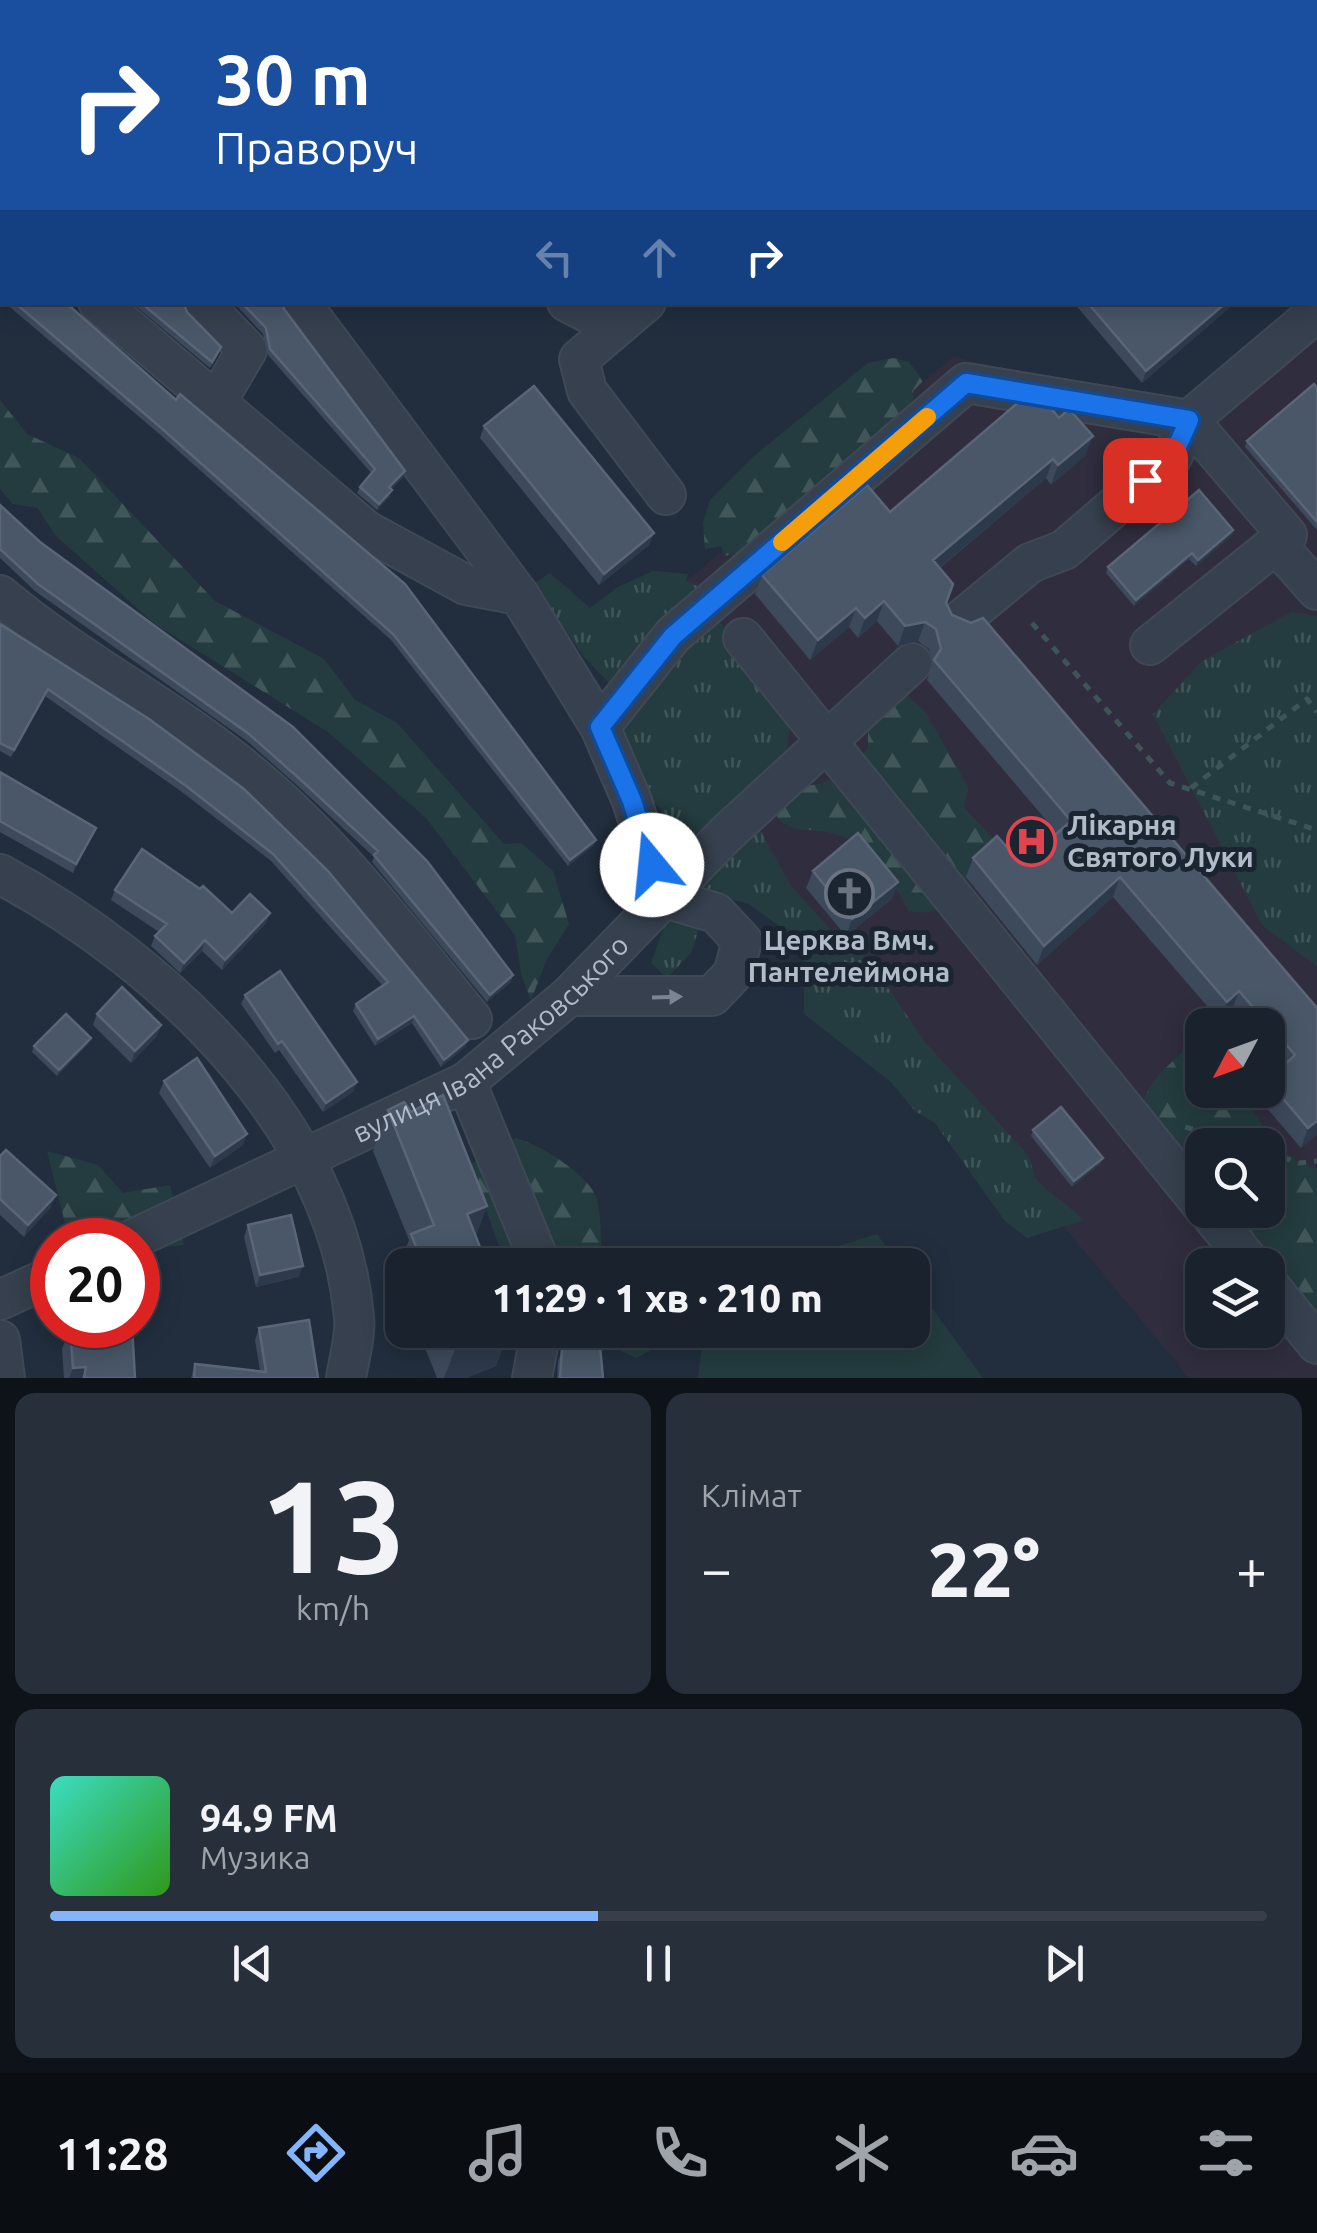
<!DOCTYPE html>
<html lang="uk">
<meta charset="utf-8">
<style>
body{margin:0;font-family:Ubuntu,sans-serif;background:#272f3a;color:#f1f3f6;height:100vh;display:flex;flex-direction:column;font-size:38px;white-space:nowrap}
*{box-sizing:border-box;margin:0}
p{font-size:32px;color:#9fa4aa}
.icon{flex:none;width:55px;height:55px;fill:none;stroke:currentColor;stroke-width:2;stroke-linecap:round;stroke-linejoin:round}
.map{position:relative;height:1378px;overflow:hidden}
.drawer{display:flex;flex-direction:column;gap:15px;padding:15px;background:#0e1319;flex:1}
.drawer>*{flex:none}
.top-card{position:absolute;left:0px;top:0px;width:1318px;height:305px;box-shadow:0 5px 25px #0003,0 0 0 2px #383f4a;background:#1a4fa0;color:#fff;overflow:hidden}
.needle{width:65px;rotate:229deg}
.fabs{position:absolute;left:1185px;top:1008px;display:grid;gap:20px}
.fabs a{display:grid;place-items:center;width:100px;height:100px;border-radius:20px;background:#1a222e;box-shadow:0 5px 25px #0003,0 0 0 2px #383f4a;font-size:50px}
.speed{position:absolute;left:30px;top:1218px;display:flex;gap:20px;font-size:50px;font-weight:700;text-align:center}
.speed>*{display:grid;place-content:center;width:130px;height:130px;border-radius:50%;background:#1a222e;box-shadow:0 5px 25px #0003,0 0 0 2px #383f4a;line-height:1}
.speed .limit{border:15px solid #d22;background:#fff;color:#111}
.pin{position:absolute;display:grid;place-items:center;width:85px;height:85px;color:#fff;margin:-42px;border-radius:20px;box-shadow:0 5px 15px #0006}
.me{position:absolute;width:110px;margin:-55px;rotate:343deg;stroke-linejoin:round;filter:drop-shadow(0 0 8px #0008)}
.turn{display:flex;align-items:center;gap:35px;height:210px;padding:0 50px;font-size:45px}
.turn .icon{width:130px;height:130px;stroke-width:2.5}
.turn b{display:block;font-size:70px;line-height:85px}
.lanes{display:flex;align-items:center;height:95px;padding:0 50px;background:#0003;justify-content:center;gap:50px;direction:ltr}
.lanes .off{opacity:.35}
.big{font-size:75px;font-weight:800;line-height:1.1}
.drawer .card{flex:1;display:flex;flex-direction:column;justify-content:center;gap:15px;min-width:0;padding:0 35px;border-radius:20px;background:#272f3a}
.drawer .dial{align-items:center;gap:0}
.dial b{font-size:130px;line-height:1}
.song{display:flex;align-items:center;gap:30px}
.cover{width:120px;height:120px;border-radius:15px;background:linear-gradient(135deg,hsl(170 70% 55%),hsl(110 70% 35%))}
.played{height:10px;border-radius:5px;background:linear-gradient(90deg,#83b4fc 45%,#383f4a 45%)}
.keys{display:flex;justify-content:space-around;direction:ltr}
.heat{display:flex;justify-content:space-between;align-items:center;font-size:55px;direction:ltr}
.drawer .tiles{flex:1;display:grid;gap:15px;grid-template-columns:1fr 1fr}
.card:last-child{grid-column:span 2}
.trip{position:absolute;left:385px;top:1248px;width:545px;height:100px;border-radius:20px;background:#1a222e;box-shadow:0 5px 25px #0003,0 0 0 2px #383f4a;font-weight:800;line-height:100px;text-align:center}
.menu{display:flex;height:160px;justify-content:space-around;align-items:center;background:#0a0e12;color:#9fa4aa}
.menu .icon{width:70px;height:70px}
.menu .on{color:#83b4fc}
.menu b{font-size:45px;color:#f1f3f6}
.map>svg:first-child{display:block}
.medical{fill:#302e3e;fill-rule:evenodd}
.grass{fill:#243c3f}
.forest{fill:url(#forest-firs);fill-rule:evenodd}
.park{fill:url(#park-tufts)}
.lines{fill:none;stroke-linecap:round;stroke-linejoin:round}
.minor-casing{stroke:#3f4956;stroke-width:42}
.path{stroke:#3d5557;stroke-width:5;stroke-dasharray:8 8;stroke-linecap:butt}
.minor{stroke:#36404e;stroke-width:38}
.wall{fill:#3d4a5c}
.shaded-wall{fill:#2d3a4b}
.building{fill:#495768;stroke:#5a6677;stroke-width:2.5}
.oneway{fill:#7a8492}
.route-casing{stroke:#114b97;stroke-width:25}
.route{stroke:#1a73e8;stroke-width:18}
.slow{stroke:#f59e0b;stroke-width:18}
.labels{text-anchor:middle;stroke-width:10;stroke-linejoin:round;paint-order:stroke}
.poi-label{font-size:28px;font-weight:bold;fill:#b2bbc9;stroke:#1b2532;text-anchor:start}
.street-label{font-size:28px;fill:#b2bbc9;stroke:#1b2532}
</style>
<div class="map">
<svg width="1317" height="1378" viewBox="0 0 1317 1378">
<defs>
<pattern id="forest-firs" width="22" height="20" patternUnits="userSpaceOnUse" patternTransform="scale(2.5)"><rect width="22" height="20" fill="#243c3f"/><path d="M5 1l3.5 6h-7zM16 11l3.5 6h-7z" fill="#415659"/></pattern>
<pattern id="park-tufts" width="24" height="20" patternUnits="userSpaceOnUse" patternTransform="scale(2.5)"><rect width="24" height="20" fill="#243c3f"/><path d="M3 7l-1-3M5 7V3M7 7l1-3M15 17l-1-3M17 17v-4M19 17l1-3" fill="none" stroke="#415659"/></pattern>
</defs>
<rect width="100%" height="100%" fill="#222e3e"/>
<!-- medical -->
<path class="medical" d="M1317,296V1378H1189L595,658L953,357L1185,408ZM1202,1025H1268V1090H1202ZM1202,1145H1268V1210H1202ZM1202,1265H1268V1330H1202Z"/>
<!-- grass -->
<path class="grass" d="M877,1234L900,1265H778Z
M913,1282L983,1378H698L704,1330H912Z"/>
<!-- forest -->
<path class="forest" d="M893,358L909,362L923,381L913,391V413L829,473L752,549L725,556L721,546L705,549L703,523L710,500L753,457L868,363Z
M0,400L27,434L79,458L215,601L324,659L355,700L397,723L504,844L521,843L553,871L569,924L547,959L531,1000L522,977L515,935L426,818L328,732L155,624L55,535L38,508L13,504L0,489Z
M896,685L926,713L968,787L964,808L1007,853L1006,836L1020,863C1009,865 990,865 980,871C948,889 958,919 908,911C893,877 867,839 827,832C805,828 794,834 777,817C787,779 803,791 831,780C844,774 857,759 868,749V717Z
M1194,1042H1202V1090H1260L1247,1103C1264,1128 1286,1164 1317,1168V1363L1268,1302V1265H1239L1140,1137C1135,1090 1162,1071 1194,1042ZM1202,1145H1268V1210H1202Z
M515,1138C538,1143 592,1176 597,1200C602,1220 600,1244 603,1265H506L470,1165Z
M47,1151L98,1165L123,1193L170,1185L184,1245L138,1250V1240H53L66,1227Z
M508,1330H654L661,1345L636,1358L591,1336L523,1349Z"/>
<!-- park -->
<path class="park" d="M653,571L688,574L686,581L696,585L789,727L784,787L762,811L760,830L791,886L831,930L868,958L924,1041L1028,1155L1037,1181L1084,1220L1027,1238L1005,1221L935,1123L915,1111L891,1082L804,1014V955L782,928L749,904L728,898L706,907L691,953L667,978L651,963L676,893L702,862L618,757L625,699L584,657L534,584L550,573L590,608L618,587Z
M1292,612L1317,616V966L1262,925L1153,714L1203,660Z"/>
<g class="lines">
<defs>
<g id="minor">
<path d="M1,0L4,2"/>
<path d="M716,0L718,2"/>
<path d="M431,2L434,0"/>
<path d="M1041,2L1044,0"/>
<path d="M0,121L2,122"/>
<path d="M0,221L2,223"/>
<path d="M98,302L367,531L466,585L519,595"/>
<path d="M201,302L247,350L217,401"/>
<path d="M300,302L519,595L600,727L632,801L662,897"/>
<path d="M567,302L616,327"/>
<path d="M646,302L579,359L587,391L666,495"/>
<path d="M1276,544L1317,590"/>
<path d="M0,595C79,662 174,709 254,777C338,848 403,934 472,1019"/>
<path d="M961,620L1030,563L1064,550L1172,457L1189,420L1317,312"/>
<path d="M743,638L1202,1205"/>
<path d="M600,727L673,635L966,383L1189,420L1287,535L1150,645"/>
<path d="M0,874C161,960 337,1124 354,1317C356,1336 349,1359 346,1378"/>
<path d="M569,996H712L733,974L742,941L716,913L662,897"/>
<path d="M466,1082L541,1265"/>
<path d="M1207,1210L1252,1265"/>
<path id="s1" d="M131,1240L466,1082L569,996L726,834L912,663"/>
<path d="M1268,1284L1317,1344"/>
<path d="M0,1300L52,1276"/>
<path d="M0,1340L5,1378"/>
<path d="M532,1378L541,1330"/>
</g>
</defs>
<!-- minor casing -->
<use href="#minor" class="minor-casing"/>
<!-- path -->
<path class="path" d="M1032,623L1170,783L1317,830
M1191,788L1307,699L1317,712
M1185,1127L1249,1145
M1268,1152L1299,1163L1317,1161"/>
<!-- minor -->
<use href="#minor" class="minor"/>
</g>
<!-- wall -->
<path class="wall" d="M310,0H366L363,2H312Z
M738,0H1020L1019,2H739Z
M4,302H65L596,840L593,846L568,866L391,640L157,432Z
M131,302H183L187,312L219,353L210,368Z
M233,302H283L284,309L405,471L403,477L391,489L390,496L377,510L357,493L360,487L372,474L268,355L263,334Z
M1073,302H1236L1142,383Z
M1317,388V530L1245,447L1247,441Z
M1059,418L1085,456L1051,485L1046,478L940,568L946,604L952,615L1317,1008V1134L1301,1148L1260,1100L1263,1090H1268V1080L1281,1068L1268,1052V1025H1245L1232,1010L1220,1021L1113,897L1037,965L966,877L973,858L1022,864L1057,833L927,680L933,664L929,649L918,641L898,646L877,621L858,638L849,627L810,660L755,594L762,575L890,512Z
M484,426L654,533L649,545L599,585L480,438Z
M0,505L40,542L293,727L511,982L487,1002L372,862L374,857L300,788L247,741L35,591L0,558Z
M1233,530L1231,536L1196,566L1189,559L1134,606L1106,573L1108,567Z
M0,624L149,719L468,1040L465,1047L441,1067L412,1023L375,1046L353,1011L356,1004L383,986L271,861L182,792L45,696L11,757L0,751Z
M0,772L96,828L73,873L0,832Z
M813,871L898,882L892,899L846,936L806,888Z
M115,890L232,913H270L266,923L222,970L202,951L180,973L151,946L155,936L159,932L111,900Z
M245,995L354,1091L323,1112L279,1050L275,1053L241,1004Z
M97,1014L161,1025L157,1036L131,1063L93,1025Z
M91,1038L88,1044L57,1076L32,1052L34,1046Z
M164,1081L243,1145L210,1168L159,1093Z
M388,1110L487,1265H402V1292L396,1275L409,1240L373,1151Z
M1033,1130L1103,1158L1100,1164L1072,1187L1031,1136Z
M0,1156L51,1207L24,1237L0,1215Z
M248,1225L303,1266L298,1277L256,1287L244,1237Z
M77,1325H132L135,1378H64L62,1349L70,1328L77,1327Z
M259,1328L318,1378H191L195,1364L260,1371L255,1340Z
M418,1330H509L496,1366L466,1378H437Z
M562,1349L603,1378H557L558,1361Z"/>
<!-- shaded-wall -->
<path class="shaded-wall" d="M348,0H366L363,2H345Z
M574,0H590L587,2H571Z
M1003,0H1020L1019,2H1000Z
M1227,302H1236L1142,383L1146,371Z
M1093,436L1085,456L1051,485L1058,465Z
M1053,459L1046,478L926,579L933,560Z
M405,471L403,477L387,493L389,487Z
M392,490L390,496L377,510L379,504Z
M1233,530L1231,536L1196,566L1198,560Z
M654,533L649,545L599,585L604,574Z
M1192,553L1189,559L1134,606L1136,600Z
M884,601L877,621L858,638L865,618Z
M856,608L849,627L810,660L818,640Z
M925,622L918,641L898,646L905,626Z
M96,828L92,837L73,873L76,864Z
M596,840L593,846L568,866L570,860Z
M1120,877L1113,897L1037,965L1044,946Z
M898,882L892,899L846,936L852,919Z
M270,913L266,923L222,970L225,960Z
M205,940L202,951L180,973L184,963Z
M513,975L511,982L487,1002L490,995Z
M1239,991L1232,1010L1220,1021L1227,1002Z
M414,1016L412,1023L375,1046L378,1039Z
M161,1025L157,1036L131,1063L135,1051Z
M91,1038L88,1044L57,1076L59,1070Z
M468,1040L465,1047L441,1067L444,1060Z
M357,1082L354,1091L323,1112L326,1103Z
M1317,1121V1134L1301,1148L1308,1128Z
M247,1134L243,1145L210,1168L215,1156Z
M1103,1158L1100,1164L1072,1187L1074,1181Z
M56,1195L51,1207L24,1237L28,1225Z
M487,1206L472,1247L467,1214Z
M303,1266L298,1277L256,1287L260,1275Z
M498,1330H509L496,1366L466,1378H444L456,1347Z
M86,1367L82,1378H69L73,1368Z"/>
<!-- building -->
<path class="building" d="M448,0H515L517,1L574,0L571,2H445Z
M762,0H1003L1000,2H764Z
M2,39V56L0,54V42Z
M1315,126L1317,128V226L1315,228Z
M0,141L2,143V189L0,187Z
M0,245L2,248V293L0,291Z
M14,302H65L176,400L180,394L405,584L596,840L570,860L393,634L159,426Z
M140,302H183L187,312L221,347L212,362Z
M241,302H283L284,309L405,471L389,487L392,490L379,504L360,487L375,469L270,349L266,328Z
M1087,302H1227L1146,371Z
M1314,384L1317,388V522L1247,441Z
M534,386L654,533L604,574L484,426Z
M1027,395L1042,398L1059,418L1069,409L1093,436L1058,465L1053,459L933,560L953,584L946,603L952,615L971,623L983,618L1317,1008V1121L1308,1128L1268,1081L1295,1055L1239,991L1227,1002L1120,877L1044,946L973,858L997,836L1022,864L1071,821L934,660L941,649L936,629L925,622L905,626L884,601L865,618L856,608L818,640L762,575L867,485L890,512Z
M1199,490L1233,530L1198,560L1192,553L1136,600L1108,567Z
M0,505L40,542L293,727L427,861L513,975L490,995L374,855L378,851L302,781L249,734L38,584L0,549Z
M0,624L149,719L244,789L328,871L468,1040L444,1060L414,1016L378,1039L356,1004L388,982L273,854L185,785L48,689L14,750L0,743Z
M0,772L96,828L76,864L0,821Z
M858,833L898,882L852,919L813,871Z
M142,849L200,889L203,886L232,913L250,894L270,913L225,960L205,940L184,963L155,936L167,924L115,890Z
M280,971L357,1082L326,1103L282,1041L278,1044L245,995Z
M122,987L161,1025L135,1051L97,1014Z
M66,1014L91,1038L59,1070L34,1046Z
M197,1058L247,1134L215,1156L164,1081Z
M443,1095L487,1206L467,1214L487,1265H423L411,1234L434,1225L388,1110L404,1102L411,1112Z
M1061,1107L1103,1158L1074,1181L1033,1130Z
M6,1150L56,1195L28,1225L0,1199V1156Z
M291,1215L303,1266L260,1275L248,1225Z
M309,1320L318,1378H194L195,1364L266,1372L259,1328Z
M87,1325H132L135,1378H84L86,1367L73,1368L70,1328L87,1326Z
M449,1330H498L456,1347Z
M600,1346L603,1378H560L562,1349Z"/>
<!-- one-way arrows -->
<defs><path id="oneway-solid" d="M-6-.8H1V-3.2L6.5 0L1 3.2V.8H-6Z" transform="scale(2.5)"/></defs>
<use class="oneway" href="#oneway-solid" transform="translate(667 997) rotate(-2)"/>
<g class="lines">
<defs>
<path id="route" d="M652,865L632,801L600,727L673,636L966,383L1189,420L1172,458L1145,480"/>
</defs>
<!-- route casing -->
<use href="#route" class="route-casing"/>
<!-- route -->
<use href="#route" class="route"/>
<!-- slow -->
<path class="slow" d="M782,542L927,417"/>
</g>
<!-- icons -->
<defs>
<symbol id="hospital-ring" viewBox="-11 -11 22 22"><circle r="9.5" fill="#1b2532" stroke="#e0444e" stroke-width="1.5"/><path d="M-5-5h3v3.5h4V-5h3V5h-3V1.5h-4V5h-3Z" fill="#e0444e"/></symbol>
<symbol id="church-ring" viewBox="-11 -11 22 22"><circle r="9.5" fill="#1b2532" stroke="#6b7280" stroke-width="1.5"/><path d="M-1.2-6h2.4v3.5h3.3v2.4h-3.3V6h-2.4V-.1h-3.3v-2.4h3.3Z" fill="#6b7280"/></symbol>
</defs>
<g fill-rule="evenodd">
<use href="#hospital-ring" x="1004" y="814" width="55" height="55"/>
<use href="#church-ring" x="822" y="866" width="55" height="55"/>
</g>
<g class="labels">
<!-- poi labels -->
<g class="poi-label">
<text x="1067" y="835">Лікарня<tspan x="1067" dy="32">Святого Луки</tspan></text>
<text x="849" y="950" text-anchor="middle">Церква Вмч.<tspan x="849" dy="32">Пантелеймона</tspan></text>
</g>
<!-- street labels -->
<g class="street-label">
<text dy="10" stroke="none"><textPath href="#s1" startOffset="415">вулиця Івана Раковського</textPath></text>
</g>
</g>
</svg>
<div class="fabs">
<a><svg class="needle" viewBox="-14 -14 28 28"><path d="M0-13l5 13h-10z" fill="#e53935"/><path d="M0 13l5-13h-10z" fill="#9fa4aa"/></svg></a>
<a><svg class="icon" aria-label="search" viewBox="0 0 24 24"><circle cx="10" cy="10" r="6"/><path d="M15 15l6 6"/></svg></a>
<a><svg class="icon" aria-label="layers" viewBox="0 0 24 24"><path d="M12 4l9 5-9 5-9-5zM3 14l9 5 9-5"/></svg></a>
</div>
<div class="speed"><div class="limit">20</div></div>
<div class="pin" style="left:1145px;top:480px;background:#d93025"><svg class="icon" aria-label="arrive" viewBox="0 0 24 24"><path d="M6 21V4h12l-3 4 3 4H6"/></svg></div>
<svg class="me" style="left:652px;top:865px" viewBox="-20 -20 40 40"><circle r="19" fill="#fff"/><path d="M0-13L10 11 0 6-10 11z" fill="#1a73e8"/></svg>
<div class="trip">11:29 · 1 хв · 210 m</div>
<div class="top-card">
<div class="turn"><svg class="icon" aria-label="right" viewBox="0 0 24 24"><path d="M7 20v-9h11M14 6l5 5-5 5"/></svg><div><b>30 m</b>Праворуч</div></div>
<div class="lanes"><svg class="icon off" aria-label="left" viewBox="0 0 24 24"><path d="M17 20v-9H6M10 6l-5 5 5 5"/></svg><svg class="icon off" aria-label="ahead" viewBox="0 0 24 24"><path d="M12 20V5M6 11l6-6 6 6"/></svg><svg class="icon" aria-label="right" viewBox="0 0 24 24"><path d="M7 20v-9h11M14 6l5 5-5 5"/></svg></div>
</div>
</div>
<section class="drawer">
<div class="tiles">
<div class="card dial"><b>13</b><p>km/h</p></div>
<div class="card"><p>Клімат</p>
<div class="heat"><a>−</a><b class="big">22°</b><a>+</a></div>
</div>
<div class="card">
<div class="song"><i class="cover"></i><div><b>94.9 FM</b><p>Музика</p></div></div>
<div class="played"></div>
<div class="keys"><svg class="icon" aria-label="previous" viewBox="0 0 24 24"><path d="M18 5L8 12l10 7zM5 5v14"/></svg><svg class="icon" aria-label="pause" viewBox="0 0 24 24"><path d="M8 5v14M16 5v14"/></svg><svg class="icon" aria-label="next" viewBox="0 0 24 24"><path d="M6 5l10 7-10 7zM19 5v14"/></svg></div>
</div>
</div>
</section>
<nav class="menu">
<b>11:28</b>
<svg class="icon on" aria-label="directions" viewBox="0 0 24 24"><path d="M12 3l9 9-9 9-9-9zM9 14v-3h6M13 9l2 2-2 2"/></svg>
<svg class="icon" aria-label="music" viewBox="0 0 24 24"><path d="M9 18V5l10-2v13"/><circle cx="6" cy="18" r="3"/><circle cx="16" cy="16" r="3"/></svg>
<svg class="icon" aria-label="phone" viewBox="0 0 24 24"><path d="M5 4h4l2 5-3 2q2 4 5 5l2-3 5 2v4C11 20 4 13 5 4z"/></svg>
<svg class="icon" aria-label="climate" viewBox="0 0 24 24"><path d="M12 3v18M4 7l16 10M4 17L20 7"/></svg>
<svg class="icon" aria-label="car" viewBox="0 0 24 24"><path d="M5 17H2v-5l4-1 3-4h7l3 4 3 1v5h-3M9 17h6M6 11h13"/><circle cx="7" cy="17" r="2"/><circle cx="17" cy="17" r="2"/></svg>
<svg class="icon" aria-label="filters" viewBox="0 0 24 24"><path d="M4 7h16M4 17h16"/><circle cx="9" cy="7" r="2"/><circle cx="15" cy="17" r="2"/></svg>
</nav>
